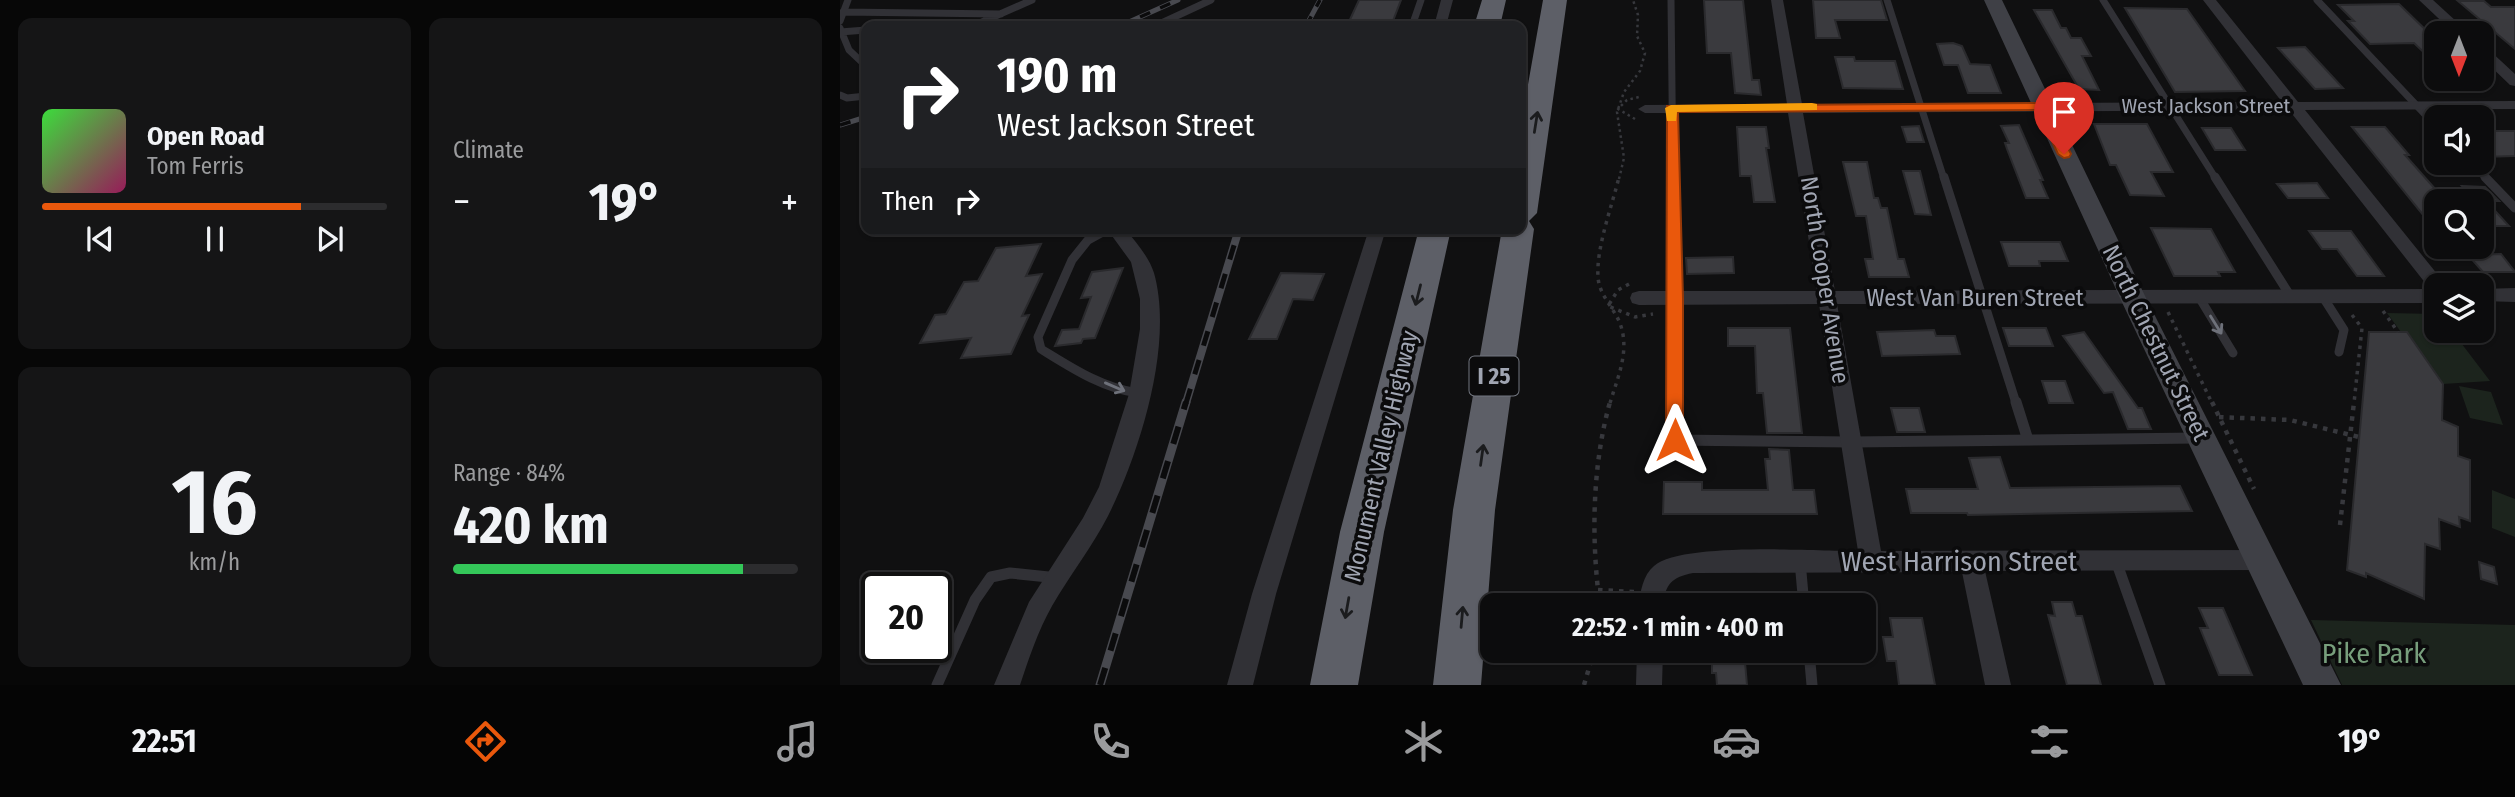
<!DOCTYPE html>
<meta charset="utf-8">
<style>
body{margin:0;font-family:"Fira Sans Condensed",sans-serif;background:#151516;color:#f1f3f6;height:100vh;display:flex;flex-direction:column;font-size:26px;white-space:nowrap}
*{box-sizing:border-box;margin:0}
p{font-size:23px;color:#9a9b9d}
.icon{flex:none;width:38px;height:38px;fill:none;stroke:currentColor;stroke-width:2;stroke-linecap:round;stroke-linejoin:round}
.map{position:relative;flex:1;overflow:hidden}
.drawer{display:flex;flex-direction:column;gap:18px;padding:18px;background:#070707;width:840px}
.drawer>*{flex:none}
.top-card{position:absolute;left:21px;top:21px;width:665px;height:214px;border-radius:14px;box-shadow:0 2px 5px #0004,0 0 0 2px #2c2c2e;background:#202124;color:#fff;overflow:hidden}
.needle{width:46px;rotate:180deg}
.buttons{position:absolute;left:1584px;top:21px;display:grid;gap:14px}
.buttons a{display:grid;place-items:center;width:70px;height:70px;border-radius:14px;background:#0c0c0d;box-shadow:0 2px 5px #0004,0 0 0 2px #2c2c2e;font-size:35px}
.speed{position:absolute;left:21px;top:572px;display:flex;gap:14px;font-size:35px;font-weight:700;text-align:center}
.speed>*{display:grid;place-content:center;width:91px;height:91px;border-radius:50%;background:#0c0c0d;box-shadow:0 2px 5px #0004,0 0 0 2px #2c2c2e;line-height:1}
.speed .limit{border:4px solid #111;border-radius:10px;background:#fff;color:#111}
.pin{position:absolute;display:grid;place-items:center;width:60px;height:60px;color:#fff;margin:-72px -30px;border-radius:50% 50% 50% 0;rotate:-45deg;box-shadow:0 0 7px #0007}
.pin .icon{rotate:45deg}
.me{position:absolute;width:77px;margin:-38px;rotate:0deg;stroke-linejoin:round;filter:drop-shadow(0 0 5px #0008)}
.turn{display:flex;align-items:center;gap:24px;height:147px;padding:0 21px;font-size:32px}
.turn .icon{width:91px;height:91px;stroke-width:2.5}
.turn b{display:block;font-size:49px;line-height:60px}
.then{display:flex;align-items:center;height:66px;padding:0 21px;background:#0003;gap:14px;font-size:26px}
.big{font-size:52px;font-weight:700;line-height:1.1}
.drawer .widget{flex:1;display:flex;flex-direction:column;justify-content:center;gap:10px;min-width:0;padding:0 24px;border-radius:14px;background:#151516}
.drawer .dial{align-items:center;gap:0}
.dial b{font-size:91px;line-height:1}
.song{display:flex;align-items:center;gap:21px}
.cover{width:84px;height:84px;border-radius:10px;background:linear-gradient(135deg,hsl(120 70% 55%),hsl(330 70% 35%))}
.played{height:7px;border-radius:4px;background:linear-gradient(90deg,#ea580c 75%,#2c2c2e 75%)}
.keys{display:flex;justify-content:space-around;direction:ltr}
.heat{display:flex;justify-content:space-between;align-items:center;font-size:38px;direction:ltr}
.charge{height:10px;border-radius:5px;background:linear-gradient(90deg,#34c759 84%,#2c2c2e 0)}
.drawer .tiles{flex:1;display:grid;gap:18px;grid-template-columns:repeat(2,1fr)}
.trip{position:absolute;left:640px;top:593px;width:396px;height:70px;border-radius:14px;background:#0c0c0d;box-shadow:0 2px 5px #0004,0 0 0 2px #2c2c2e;font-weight:700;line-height:70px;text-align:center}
.tabs{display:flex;height:112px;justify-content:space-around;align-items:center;background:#050505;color:#9a9b9d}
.tabs .icon{width:49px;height:49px}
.tabs .selected{color:#ea580c}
.tabs b{font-size:32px;color:#f1f3f6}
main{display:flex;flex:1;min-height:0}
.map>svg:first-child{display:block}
.green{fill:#1c241d}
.building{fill:#3a3a3e;stroke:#2a2a2d;stroke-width:2}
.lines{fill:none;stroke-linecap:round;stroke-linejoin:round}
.path-far2{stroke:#37383d;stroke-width:2.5;stroke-dasharray:2.5 3.5;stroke-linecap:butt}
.path-far1{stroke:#37383d;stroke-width:3.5;stroke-dasharray:3.5 5;stroke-linecap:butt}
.path{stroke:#37383d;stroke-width:4.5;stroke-dasharray:4.5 6;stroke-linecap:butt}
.lane-far2{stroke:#313136;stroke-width:7}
.lane-far1{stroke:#313136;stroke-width:9}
.lane{stroke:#313136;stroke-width:11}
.street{fill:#313136;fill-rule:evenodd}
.secondary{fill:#3f4046;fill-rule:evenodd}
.highway{fill:#5d5f67;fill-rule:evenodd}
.rail-far2-casing{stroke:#48494f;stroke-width:5}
.rail-far1-casing{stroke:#48494f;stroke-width:8}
.rail-casing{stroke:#48494f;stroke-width:9}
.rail-far2{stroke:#0b0b0c;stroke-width:3.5;stroke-dasharray:11;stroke-linecap:butt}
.rail-far1{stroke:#0b0b0c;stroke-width:5;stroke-dasharray:15;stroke-linecap:butt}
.rail{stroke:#0b0b0c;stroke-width:6;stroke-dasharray:18;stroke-linecap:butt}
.oneway{stroke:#1b1c1e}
.oneway2{stroke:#6e717a}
.route{fill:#ea580c;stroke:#983908;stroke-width:2}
.slow{fill:#f59e0b}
.labels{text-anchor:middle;stroke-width:7;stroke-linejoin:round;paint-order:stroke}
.far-street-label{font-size:21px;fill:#a0a5b2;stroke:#0b0b0c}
.shield{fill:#0b0b0c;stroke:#737780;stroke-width:2}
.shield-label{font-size:23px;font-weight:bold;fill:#a0a5b2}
.street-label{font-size:24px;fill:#a0a5b2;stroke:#0b0b0c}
.near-street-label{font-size:28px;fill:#a0a5b2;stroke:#0b0b0c}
.near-park-label{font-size:28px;fill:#779e7c;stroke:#0b0b0c}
</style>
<main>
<section class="drawer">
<div class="tiles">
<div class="widget">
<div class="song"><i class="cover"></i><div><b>Open Road</b><p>Tom Ferris</p></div></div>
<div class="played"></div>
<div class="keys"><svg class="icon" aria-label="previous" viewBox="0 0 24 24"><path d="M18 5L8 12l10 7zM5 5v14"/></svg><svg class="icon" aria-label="pause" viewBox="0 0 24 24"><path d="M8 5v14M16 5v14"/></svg><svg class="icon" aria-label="next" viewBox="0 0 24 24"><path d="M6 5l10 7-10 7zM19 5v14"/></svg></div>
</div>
<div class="widget"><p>Climate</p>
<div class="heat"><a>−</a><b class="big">19°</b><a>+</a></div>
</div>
<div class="widget dial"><b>16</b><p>km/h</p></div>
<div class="widget"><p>Range · 84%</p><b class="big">420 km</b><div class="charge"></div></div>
</div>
</section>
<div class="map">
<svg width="1675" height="685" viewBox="0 0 1675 685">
<rect width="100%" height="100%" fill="#101011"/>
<!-- green -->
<path class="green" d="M1547,313L1596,314V331H1612L1650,381L1603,384L1567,332H1561Z
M1619,386L1651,392L1663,425L1630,418Z
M1652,490L1675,499V537L1652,528Z
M1471,620L1675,625V685H1502Z"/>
<!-- building -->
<path class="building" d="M519,0H561L551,26H507Z
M864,0H903L912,80H919L921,95L895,93L891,53H867Z
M973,0H1041L1047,20H995L1000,38H976Z
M1618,1H1644L1651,7H1675V49Z
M1559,4L1596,40V64L1574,43L1530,44L1508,21H1514L1498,5Z
M1285,8L1347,9L1405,91L1335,92Z
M1194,10H1212L1221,28H1226L1231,38H1241L1251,56H1242L1259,90L1239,89Z
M1113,43L1122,46L1130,64L1150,65L1161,93H1128L1118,65H1104L1097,44Z
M1465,47L1503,88L1475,89L1438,48Z
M995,57H1014L1015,61H1055L1063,89L1003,88Z
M1254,124H1307L1333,172H1311L1324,196L1290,195L1276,165H1270Z
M1179,125L1203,180H1200L1208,198H1186L1167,149L1165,143H1169L1161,126Z
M1079,126L1084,142H1067L1062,127Z
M897,127H926L929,148H926L935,202H914L911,176H900Z
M1512,127H1545L1569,155H1565L1596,190V231Z
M1362,128H1391L1405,150H1375Z
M1642,131H1675V156L1642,157Z
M1003,162H1027L1034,198H1038L1041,208H1047L1058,259H1064L1069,277H1029L1025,259H1033L1026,216H1016Z
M1063,171H1080L1091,215L1075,214Z
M1477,183L1488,198H1448L1437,184Z
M1622,186L1645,187L1659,201H1646L1669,226H1642V201H1636Z
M1311,228L1371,229L1395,272H1378L1380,276H1334Z
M1469,231H1511L1544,276H1517L1497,249H1482Z
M1161,242H1220L1228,261H1199L1200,266H1169Z
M201,244L186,276L202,274L182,316L189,315L171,354L121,358L131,338L80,343L95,315L106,314L124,282L138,281L156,248Z
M1661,254L1675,272H1643L1628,255Z
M893,257L894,273L847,274L846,258Z
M283,268L255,338L243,339L241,343L215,346L222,330L239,329L251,297L241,298L252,272Z
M441,273L484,274L473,300L453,299L437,339H409Z
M888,328H950L962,433H927L923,393H917L915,346H888Z
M1163,328H1206L1213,346H1169Z
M1094,330L1096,336H1115L1120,354L1042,356L1037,332Z
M1244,332L1298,408H1302L1311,429H1288L1273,392L1264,393L1223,336Z
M1529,332H1567L1603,384L1602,420L1618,427V456L1630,460V521L1619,517L1620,527L1599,519L1600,549L1585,544L1584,599L1526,573V577L1507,570Z
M1202,381H1225L1233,403H1209Z
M1051,408H1079L1085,432H1057Z
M929,449L949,450L953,490H974L977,514H823L824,482H862V490H928L925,459H930Z
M1160,457L1170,488L1340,486L1352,511L1128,515L1127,513H1071L1066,489H1138L1129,458Z
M1639,562L1654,567L1657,584L1641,579Z
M1212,602H1232L1236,616H1242L1261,685H1227L1208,615L1215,616Z
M1359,608H1383L1412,675H1379L1360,628H1368Z
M1050,618H1082L1095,685H1059L1056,661H1047L1043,637H1053Z
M872,651H904L907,685H877L876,673H872Z"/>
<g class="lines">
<!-- path-far2 -->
<path class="path-far2" d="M795,119L778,109L787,100L799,97
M779,179L784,158L777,112L784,92L800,71L805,53L797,36L798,15L793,0"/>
<!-- path-far1 -->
<path class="path-far1" d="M789,284L778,290L768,306L795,317L813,314
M1543,311L1558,332
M1328,312L1372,403
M1512,315L1522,328L1514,403
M770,403C778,376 791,349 779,321C772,306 759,294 758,277C756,248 772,206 779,177"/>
<!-- path -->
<path class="path" d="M1372,402L1414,489
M1379,417L1450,420L1519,437
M1500,525L1514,402
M758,590L794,592
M760,606C751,540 752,466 770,402
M744,685L754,651"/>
<!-- lane-far2 -->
<path class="lane-far2" d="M831,0L833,179
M1047,0L1104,179
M1263,0L1376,179
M1477,0L1596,126
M3,12L161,14
M0,21L8,0
M133,26L192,0
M315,26L371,0
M572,26L581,0
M0,28L9,50L26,66
M0,32L26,30
M0,95L7,98L26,96
M1631,163L1647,179"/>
<!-- lane-far1 -->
<path class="lane-far1" d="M833,177L835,403
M1104,177L1176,403
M1375,177L1451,297
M1645,177L1675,208
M268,229L248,240L232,260L198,337L201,349C232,368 262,388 298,393
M1359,297L1393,353
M1483,297L1504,330L1499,352"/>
<!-- lane -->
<path class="lane" d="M835,402V440L1012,442L1357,438
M1176,402L1188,440
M960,561L964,606
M1276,561L1320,685
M969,651L972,685
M97,685L135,600L151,577L170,573L218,578"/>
<!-- street -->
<path class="street" d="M601,0H613L606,26H594Z
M931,0H943L962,104L1442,102L1363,0H1376L1458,102L1675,101V109L1465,110L1602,280L1605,285H1596V303L997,304L1041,551L1421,550L1429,553L1433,560L1429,567L1421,570L1145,571L1171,685H1145L1122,572L853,573C832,577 825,584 823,606H799C800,592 803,575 814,566C841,542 977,551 1018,551L979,304L799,305L792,303L790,298L792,293L799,291H977L948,113H805L798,109L805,105L947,104ZM1449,110L1590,289L995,291L963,113Z
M1579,0H1593L1629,33H1614Z
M1642,47L1647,48L1675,74V86L1670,85L1642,58Z
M267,229H285C296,242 309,257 314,273C334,344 300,452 268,516C252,547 230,575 212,606C198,631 189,658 180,685H154L189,602L243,518L259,487L289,394L300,329V299L291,262Z
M529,229H546L436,594L413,685H387L412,594Z
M1675,288V302L1642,301V289Z
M797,651H823L822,685H796Z"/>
<!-- secondary -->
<path class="secondary" d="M1144,0H1162L1306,298L1501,685H1463L1280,298Z"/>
<!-- highway -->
<path class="highway" d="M642,0H666L660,26H634Z
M703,0H727L697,213L689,221L694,229L655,510L641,685H593L613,510L662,229H681V124Z
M579,229H611L544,532L518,685H470L500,532Z"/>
<defs>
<path id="rail-far2" d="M280,26L338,0
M466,26L480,0
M0,125L26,117"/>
<path id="rail-far1" d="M346,403L399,229"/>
<path id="rail" d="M260,685L346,402"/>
</defs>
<!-- rail-far2 casing -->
<use href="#rail-far2" class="rail-far2-casing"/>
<!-- rail-far1 casing -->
<use href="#rail-far1" class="rail-far1-casing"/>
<!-- rail casing -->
<use href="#rail" class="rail-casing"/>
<!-- rail-far2 -->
<use href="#rail-far2" class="rail-far2"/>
<!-- rail-far1 -->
<use href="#rail-far1" class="rail-far1"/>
<!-- rail -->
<use href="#rail" class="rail"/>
</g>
<!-- one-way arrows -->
<defs><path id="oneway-shaft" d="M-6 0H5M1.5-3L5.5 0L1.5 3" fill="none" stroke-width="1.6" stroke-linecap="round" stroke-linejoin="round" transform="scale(1.75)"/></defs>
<g class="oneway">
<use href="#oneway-shaft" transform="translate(696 122) rotate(-81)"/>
<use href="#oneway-shaft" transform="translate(578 295) rotate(104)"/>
<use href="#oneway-shaft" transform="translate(642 455) rotate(-82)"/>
<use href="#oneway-shaft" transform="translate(507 608) rotate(100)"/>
<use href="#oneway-shaft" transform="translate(622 617) rotate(-85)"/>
</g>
<g class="oneway2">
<use href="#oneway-shaft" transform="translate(1376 325) rotate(58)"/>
<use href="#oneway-shaft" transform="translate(275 387) rotate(23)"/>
</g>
<!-- route -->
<path class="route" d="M1202,103L1208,106L1231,154L1229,157L1224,158L1218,154L1197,110L838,112L843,298V440L841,445H828L826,440L827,106Z"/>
<!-- slow -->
<path class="slow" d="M972,103L977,104V110L837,112L836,121H827L825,108L831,105Z"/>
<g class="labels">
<!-- far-street labels -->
<g class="far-street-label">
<text x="1366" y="113">West Jackson Street</text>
</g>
<!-- shield labels -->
<rect class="shield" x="629.5" y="356.5" width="49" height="39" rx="5"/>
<g class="shield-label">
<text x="654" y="384">I 25</text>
</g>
<!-- street labels -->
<g class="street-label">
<text transform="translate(985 280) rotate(81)" y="8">North Cooper Avenue</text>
<text x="1135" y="306">West Van Buren Street</text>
<text transform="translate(1316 343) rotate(64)" y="8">North Chestnut Street</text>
<text transform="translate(541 456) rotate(-77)" y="8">Monument Valley Highway</text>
</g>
<!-- near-street labels -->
<g class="near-street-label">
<text x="1119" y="571">West Harrison Street</text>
</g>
<!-- near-park labels -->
<g class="near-park-label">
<text x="1534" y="663">Pike Park</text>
</g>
</g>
</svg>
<div class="buttons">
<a><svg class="needle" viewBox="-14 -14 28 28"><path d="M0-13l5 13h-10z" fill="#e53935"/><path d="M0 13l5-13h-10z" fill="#9a9b9d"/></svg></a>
<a><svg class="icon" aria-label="sound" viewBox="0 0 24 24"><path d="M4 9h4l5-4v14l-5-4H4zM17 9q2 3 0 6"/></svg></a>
<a><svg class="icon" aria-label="search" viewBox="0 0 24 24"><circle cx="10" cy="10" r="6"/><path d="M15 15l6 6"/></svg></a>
<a><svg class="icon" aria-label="layers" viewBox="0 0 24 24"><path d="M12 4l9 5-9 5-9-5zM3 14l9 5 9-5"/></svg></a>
</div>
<div class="speed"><div class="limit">20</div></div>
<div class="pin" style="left:1224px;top:154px;background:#d93025"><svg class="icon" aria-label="arrive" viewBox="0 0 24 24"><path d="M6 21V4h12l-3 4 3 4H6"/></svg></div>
<svg class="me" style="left:835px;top:440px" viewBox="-20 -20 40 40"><path d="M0-17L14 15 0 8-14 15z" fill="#ea580c" stroke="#fff" stroke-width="4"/></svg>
<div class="trip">22:52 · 1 min · 400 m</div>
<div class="top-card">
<div class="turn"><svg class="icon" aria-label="right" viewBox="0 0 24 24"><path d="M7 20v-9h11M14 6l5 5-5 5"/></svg><div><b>190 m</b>West Jackson Street</div></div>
<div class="then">Then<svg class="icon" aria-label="right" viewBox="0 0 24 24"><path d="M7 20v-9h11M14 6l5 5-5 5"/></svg></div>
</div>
</div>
</main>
<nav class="tabs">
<b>22:51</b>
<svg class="icon selected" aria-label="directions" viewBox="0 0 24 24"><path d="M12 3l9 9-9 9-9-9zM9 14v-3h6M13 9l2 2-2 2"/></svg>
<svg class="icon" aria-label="music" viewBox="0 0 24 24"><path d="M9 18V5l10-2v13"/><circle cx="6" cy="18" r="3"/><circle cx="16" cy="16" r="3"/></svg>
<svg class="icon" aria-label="phone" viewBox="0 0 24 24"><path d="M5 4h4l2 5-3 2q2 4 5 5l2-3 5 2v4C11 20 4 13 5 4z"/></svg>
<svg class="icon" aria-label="climate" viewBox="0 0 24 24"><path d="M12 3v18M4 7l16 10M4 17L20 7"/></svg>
<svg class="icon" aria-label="car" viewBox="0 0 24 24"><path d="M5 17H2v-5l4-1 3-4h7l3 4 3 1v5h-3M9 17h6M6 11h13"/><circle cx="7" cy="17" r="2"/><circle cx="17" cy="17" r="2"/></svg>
<svg class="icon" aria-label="filters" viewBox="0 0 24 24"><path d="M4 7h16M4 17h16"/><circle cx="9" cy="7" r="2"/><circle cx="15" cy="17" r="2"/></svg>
<b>19°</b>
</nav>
